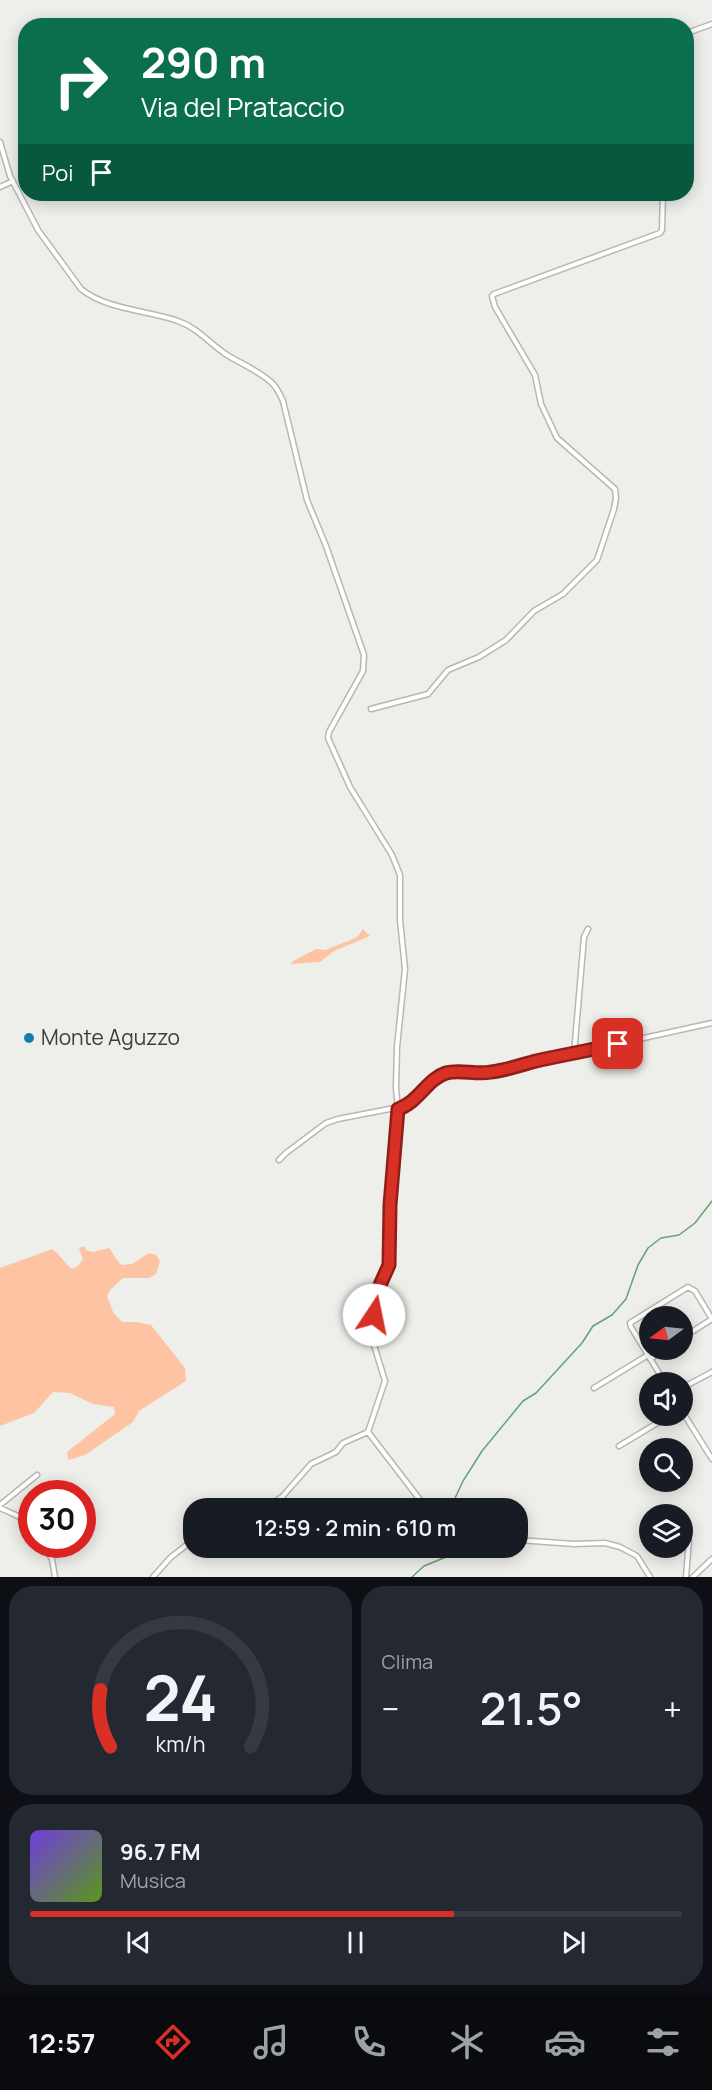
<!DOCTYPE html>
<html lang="it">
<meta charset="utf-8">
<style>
body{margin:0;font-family:Manrope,sans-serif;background:#242831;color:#f1f3f6;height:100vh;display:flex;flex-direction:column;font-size:22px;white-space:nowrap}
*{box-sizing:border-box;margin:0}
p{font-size:20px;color:#9ea1a6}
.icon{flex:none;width:33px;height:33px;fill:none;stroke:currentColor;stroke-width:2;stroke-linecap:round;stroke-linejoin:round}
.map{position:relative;height:1577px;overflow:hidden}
.sheet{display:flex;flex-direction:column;gap:9px;padding:9px;background:#0d0f14;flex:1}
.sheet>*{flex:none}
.top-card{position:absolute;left:18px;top:18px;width:676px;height:183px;border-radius:24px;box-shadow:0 3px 15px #0003;background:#0b6e4f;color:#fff;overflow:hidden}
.needle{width:39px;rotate:255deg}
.tools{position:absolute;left:639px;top:1306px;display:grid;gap:12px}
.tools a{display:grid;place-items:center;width:54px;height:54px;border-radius:50%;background:#171b24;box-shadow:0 3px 15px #0003;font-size:30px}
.speed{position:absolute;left:18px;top:1480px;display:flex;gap:12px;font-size:30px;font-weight:700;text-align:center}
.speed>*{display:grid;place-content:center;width:78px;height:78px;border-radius:50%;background:#171b24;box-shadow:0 3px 15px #0003;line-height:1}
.speed .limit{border:9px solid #d22;background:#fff;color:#111}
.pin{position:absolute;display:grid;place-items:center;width:51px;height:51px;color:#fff;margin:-26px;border-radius:12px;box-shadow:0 3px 9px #0006}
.me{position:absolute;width:66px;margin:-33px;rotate:11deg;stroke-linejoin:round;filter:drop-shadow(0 0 4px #0008)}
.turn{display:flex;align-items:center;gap:21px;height:126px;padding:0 24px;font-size:27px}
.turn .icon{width:78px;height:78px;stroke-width:2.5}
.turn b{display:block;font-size:42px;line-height:51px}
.then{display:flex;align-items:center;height:57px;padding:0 24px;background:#0003;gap:12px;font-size:22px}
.big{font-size:45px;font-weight:600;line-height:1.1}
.sheet .card{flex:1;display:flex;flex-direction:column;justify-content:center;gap:9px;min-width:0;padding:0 21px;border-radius:24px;background:#242831}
.sheet .dial{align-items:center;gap:0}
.dial svg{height:156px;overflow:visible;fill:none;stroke:#363941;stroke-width:7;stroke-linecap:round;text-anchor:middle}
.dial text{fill:#f1f3f6;stroke:none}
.song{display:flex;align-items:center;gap:18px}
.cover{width:72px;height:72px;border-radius:9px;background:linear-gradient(135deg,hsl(260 70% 55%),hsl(90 70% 35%))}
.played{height:6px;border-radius:3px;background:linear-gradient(90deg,#d93025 65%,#363941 65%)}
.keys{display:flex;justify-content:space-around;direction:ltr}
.heat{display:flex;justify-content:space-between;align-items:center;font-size:33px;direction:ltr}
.sheet .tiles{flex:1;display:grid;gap:9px;grid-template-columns:1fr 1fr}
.card:last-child{grid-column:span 2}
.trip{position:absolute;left:183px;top:1498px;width:345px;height:60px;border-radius:24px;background:#171b24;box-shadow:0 3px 15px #0003;font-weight:600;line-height:60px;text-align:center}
.dock{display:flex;height:96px;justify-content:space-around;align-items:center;background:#090b0e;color:#9ea1a6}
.dock .icon{width:42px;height:42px}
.dock .current{color:#d93025}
.dock b{font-size:27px;color:#f1f3f6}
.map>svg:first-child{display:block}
.green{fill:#fec3a2}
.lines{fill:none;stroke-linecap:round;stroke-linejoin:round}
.stream{stroke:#65a17b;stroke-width:1.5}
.street-casing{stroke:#b7b7b3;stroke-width:7}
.street{stroke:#fff;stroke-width:4}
.route-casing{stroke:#8d1f18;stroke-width:15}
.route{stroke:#d93025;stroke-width:10}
.poi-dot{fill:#187ca8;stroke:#eeeeea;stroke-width:2}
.labels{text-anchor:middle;stroke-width:6;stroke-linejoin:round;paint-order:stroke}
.poi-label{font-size:21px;fill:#3c3c3b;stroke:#eeeeea;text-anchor:start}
</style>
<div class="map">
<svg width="712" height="1577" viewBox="0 0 712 1577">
<rect width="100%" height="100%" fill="#eeeeea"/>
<!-- green -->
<path class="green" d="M363,929L370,936L334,951L320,962L291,964L293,961L316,949L325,950L351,940L358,936Z
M84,1246L86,1250L93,1252L109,1248C114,1254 115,1260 122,1265L132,1264L149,1253L156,1255L160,1261L156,1274L149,1278H123L110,1290L107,1296L113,1312L122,1322H137L151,1325L185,1368L186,1381L139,1411L133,1422L85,1455L68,1460L67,1452L115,1414L114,1407L93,1404L70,1393L53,1392L34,1413L0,1426V1268L52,1249C60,1254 64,1263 72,1269L78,1266L83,1259L79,1248Z"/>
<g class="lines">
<!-- stream -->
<path class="stream" d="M450,1509L463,1481L482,1451L523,1401L536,1393L582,1343L593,1326L612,1315L626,1299L638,1265L648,1248L661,1238L679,1235L695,1223L712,1201
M412,1577L424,1566L451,1555L452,1551"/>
<defs>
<path id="street" d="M687,33L712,24
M0,142L10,176L38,230L81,289C107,310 147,310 178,321C198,328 210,344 227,355C242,364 257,370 271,382C277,387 280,394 283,401L307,500L326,546L364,655L363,671L329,732L328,738L350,787L392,855L400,875V920L405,969L397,1047L396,1088L398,1109L389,1208V1265L380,1285L378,1302L371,1329L374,1345L385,1381L368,1432
M0,187L13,181
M371,709L428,694L448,670L479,657L506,640L534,611L563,594L597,560L614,509L616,498L615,489L557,438L541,404L535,375L495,307L492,296L494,294L660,233L662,230L663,194
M574,1054L584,937L588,929
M279,1160L286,1153L326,1123L338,1119L405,1106L444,1074L451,1072L481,1074L504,1070L535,1062L712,1023
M682,1338L712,1319
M650,1359L664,1350
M665,1383L631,1327L630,1323L688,1287L695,1291L712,1319
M594,1388L648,1355
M682,1388L712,1372
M682,1411L712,1459
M368,1432L427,1509
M619,1446L669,1416
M0,1505L37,1475
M0,1508L18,1516L32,1530
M264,1509L282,1497L311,1464L336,1452L343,1443L368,1432
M682,1519L689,1540L686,1577
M518,1540L574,1544L605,1543L620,1547L637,1556L650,1577
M43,1545L52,1559L55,1577
M451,1548H459
M153,1577L170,1558L194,1539
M693,1577L712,1559"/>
</defs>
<!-- street casing -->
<use href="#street" class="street-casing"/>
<!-- street -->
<use href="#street" class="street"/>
</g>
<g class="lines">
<defs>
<path id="route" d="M374,1315L380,1285L389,1265L390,1205L398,1109C419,1102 427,1079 446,1073C459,1069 477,1075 491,1072C507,1070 521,1065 536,1061C563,1055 591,1050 618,1044"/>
</defs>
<!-- route casing -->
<use href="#route" class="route-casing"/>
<!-- route -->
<use href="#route" class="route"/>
</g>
<!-- markers -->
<circle class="poi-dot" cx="29" cy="1038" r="6"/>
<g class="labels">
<!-- poi labels -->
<g class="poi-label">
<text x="41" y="1045">Monte Aguzzo</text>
</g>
</g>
</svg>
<div class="tools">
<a><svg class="needle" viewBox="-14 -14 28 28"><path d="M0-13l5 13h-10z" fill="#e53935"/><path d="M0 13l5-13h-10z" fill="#9ea1a6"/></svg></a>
<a><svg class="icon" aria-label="sound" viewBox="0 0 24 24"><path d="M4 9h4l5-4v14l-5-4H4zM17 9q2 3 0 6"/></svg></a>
<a><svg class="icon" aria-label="search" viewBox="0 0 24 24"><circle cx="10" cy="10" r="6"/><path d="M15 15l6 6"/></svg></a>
<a><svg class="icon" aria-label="layers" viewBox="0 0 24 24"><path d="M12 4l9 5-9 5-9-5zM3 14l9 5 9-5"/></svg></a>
</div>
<div class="speed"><div class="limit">30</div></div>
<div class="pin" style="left:618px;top:1044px;background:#d93025"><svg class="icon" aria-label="arrive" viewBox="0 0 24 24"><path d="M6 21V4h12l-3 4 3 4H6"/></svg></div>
<svg class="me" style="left:374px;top:1315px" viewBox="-20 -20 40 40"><circle r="19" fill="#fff"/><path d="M0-13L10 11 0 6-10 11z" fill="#d93025"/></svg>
<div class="trip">12:59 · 2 min · 610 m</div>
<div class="top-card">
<div class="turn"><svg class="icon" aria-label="right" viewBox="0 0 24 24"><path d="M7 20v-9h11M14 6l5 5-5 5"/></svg><div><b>290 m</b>Via del Prataccio</div></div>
<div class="then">Poi<svg class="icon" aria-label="arrive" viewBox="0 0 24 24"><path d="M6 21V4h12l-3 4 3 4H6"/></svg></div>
</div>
</div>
<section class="sheet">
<div class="tiles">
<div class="card dial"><svg viewBox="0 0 100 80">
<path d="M14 69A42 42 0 1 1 86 69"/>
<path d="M14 69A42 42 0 0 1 9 40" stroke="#d93025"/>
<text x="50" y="56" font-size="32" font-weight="700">24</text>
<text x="50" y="72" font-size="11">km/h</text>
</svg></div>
<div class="card"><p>Clima</p>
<div class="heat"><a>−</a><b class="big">21.5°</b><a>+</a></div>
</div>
<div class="card">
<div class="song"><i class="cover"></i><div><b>96.7 FM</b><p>Musica</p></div></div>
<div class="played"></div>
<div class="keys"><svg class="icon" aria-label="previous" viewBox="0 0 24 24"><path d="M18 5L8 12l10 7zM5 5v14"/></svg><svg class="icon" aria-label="pause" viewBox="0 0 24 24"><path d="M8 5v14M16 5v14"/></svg><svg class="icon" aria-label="next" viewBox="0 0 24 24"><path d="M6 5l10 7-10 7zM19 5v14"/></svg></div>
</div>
</div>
</section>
<nav class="dock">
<b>12:57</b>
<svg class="icon current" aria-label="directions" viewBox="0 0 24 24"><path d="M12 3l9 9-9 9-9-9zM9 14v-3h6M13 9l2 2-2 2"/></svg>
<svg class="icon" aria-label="music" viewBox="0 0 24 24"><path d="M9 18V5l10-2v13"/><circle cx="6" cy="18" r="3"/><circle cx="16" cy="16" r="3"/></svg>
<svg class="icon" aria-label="phone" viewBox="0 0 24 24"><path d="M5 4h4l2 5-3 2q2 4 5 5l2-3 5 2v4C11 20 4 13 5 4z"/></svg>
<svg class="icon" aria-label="climate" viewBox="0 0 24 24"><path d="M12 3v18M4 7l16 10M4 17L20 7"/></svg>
<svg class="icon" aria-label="car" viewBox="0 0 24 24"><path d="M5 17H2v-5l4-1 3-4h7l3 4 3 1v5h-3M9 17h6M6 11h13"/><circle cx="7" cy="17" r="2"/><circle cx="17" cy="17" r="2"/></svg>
<svg class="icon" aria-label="filters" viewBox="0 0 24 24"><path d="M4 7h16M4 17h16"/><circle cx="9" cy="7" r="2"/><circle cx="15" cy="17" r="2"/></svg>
</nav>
